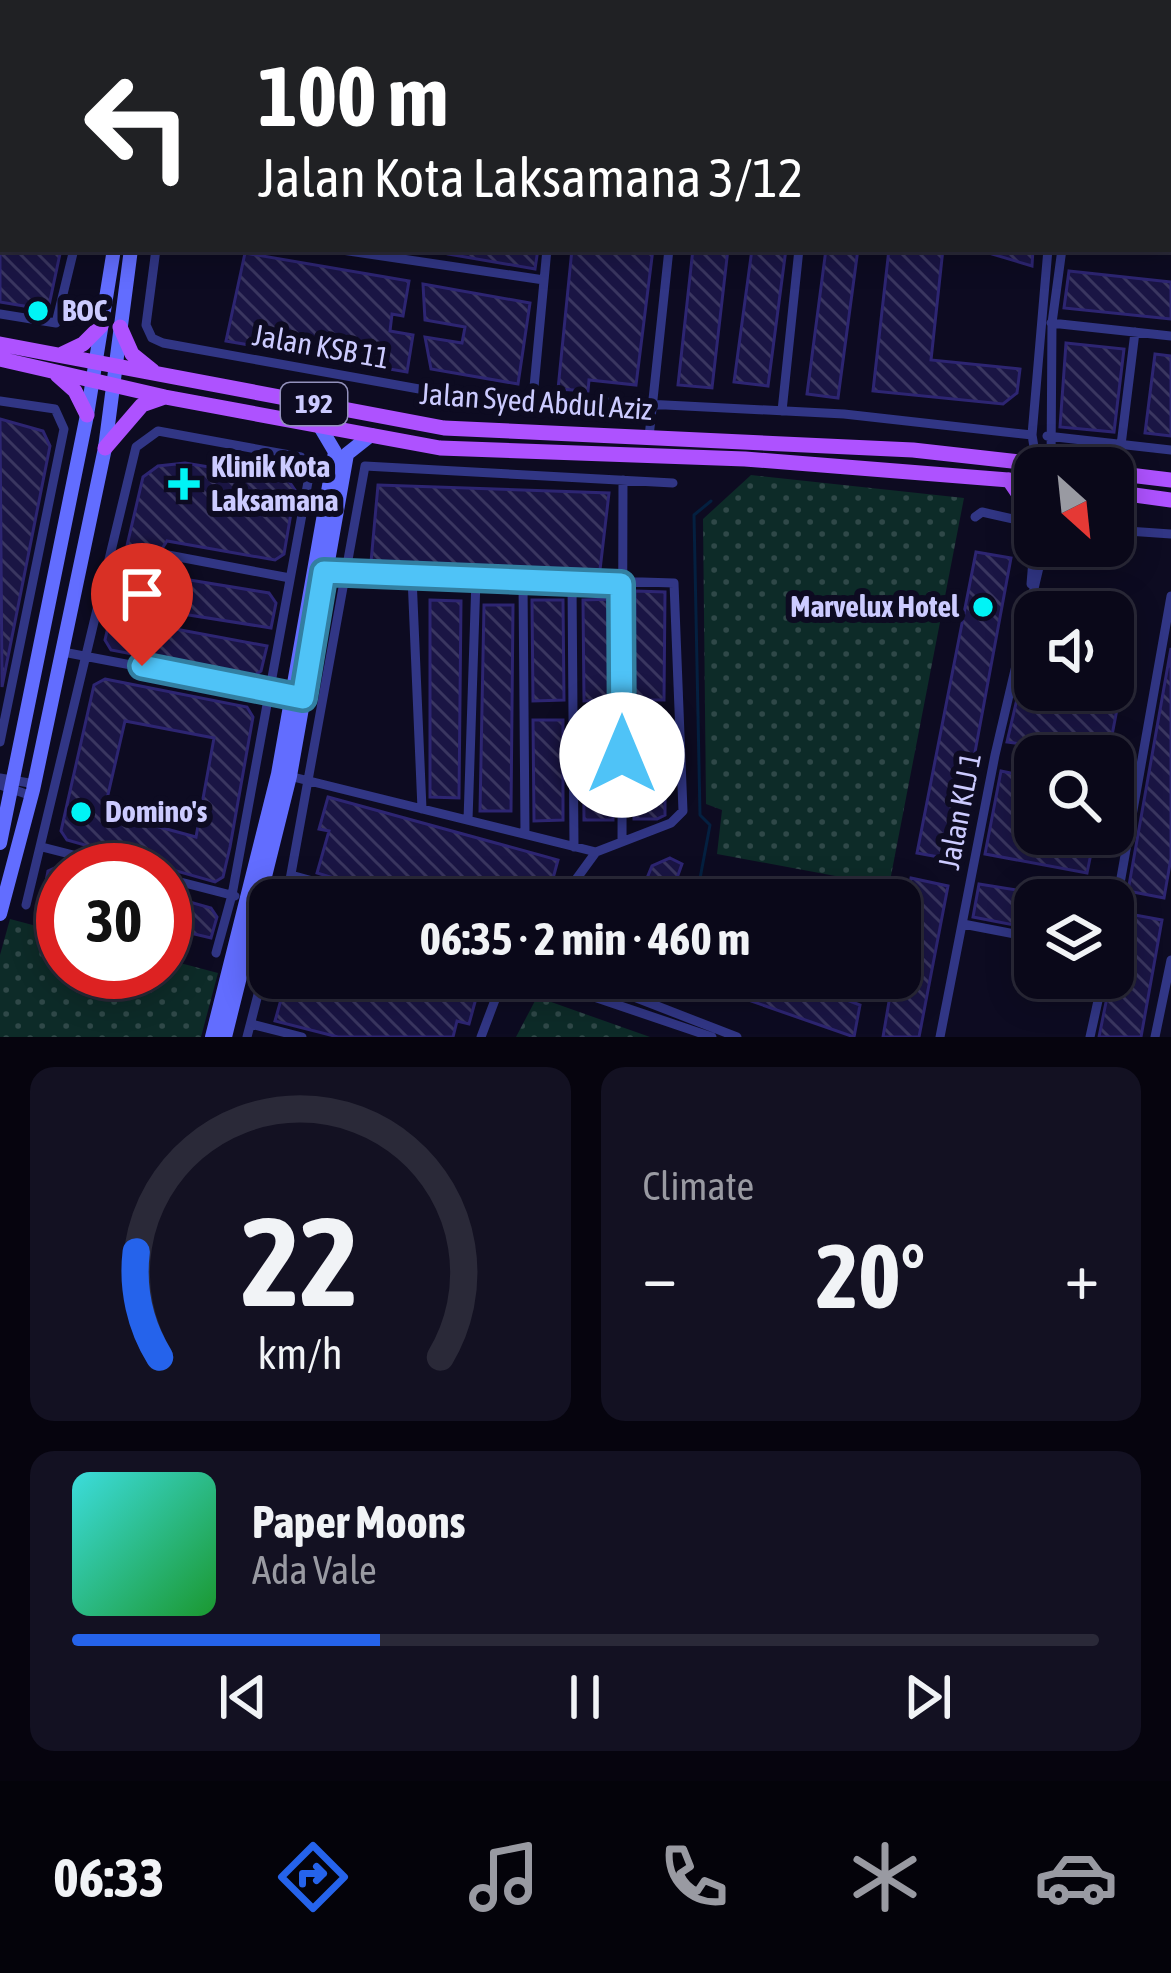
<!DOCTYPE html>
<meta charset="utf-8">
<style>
body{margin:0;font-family:"Asap Condensed",sans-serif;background:#131122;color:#f1f3f6;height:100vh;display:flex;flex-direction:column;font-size:45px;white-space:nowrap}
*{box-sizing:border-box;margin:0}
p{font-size:39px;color:#999aa2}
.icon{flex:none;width:66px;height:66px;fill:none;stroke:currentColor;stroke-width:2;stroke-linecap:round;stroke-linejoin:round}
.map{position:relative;height:1037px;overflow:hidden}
.sheet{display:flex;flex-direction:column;gap:30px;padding:30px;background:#06040e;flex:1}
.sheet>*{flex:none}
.banner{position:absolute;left:0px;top:0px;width:1173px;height:252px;box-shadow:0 6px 30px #0003,0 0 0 3px #2a2938;background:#202124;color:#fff;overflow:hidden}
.needle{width:78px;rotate:153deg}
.controls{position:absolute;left:1014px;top:447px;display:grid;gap:24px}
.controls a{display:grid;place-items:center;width:120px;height:120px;border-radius:24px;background:#0a0819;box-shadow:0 6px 30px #0003,0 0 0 3px #2a2938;font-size:60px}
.speed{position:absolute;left:36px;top:843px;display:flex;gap:24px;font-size:60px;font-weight:700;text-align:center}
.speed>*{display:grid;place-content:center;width:156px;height:156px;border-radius:50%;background:#0a0819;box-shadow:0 6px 30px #0003,0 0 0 3px #2a2938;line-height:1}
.speed .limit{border:18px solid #d22;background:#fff;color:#111}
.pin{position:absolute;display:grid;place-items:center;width:102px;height:102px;color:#fff;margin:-123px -51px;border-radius:50% 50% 50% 0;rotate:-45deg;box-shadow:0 0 12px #0007}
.pin .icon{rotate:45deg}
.me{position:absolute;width:132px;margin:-66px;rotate:0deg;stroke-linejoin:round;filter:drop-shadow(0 0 9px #0008)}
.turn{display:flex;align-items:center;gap:42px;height:252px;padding:0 60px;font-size:54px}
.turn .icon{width:156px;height:156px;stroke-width:2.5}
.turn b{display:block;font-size:84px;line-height:102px}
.big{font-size:90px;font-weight:700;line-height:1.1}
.sheet .tile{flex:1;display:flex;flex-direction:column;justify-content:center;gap:18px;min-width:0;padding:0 42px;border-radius:24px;background:#131122}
.sheet .dial{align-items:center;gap:0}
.dial svg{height:312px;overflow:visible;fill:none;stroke:#2a2938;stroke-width:7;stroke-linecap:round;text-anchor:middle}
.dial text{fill:#f1f3f6;stroke:none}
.song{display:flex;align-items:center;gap:36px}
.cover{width:144px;height:144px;border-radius:18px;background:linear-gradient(135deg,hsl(180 70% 55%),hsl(130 70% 35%))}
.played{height:12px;border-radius:6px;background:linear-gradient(90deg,#2563eb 30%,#2a2938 30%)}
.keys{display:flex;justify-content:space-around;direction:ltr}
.heat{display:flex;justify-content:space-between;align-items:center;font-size:66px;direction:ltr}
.sheet .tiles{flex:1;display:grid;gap:30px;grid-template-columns:1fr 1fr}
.tile:last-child{grid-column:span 2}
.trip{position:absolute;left:249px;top:879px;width:672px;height:120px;border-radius:24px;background:#0a0819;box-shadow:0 6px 30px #0003,0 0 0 3px #2a2938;font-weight:700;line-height:120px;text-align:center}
.tabs{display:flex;height:192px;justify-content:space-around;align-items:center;background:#04030a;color:#999aa2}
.tabs .icon{width:84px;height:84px}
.tabs .on{color:#2563eb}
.tabs b{font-size:54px;color:#f1f3f6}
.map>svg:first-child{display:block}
.green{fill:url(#green-dots)}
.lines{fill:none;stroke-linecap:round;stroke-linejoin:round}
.stream{stroke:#042040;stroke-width:3}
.building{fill:url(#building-back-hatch);stroke:#2d2572;stroke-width:3;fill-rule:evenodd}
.street{stroke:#313685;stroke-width:9}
.secondary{stroke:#626dff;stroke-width:14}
.primary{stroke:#ae52ff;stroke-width:15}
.route-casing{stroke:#337fa1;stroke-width:30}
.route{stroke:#4fc3f7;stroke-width:21}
.poi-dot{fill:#00f4f6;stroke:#0d0b21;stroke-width:4.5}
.labels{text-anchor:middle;stroke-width:12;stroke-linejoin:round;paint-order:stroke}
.shield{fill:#0d0b21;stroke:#9391bc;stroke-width:3}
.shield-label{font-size:27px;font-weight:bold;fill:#cccbff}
.poi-label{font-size:30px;font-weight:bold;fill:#cccbff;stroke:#0d0b21;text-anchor:start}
.street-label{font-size:30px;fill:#cccbff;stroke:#0d0b21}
</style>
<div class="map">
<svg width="1171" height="1037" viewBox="0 0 1171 1037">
<defs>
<pattern id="green-dots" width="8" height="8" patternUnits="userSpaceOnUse" patternTransform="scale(3)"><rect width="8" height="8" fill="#0d2b28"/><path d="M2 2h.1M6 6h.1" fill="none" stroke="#2f4848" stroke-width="1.8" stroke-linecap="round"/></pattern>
<pattern id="building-back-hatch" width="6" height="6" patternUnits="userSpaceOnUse" patternTransform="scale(3)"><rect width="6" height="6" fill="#1a1544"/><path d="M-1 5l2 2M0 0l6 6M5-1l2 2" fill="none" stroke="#3a3660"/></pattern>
</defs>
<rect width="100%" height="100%" fill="#0d0b21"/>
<!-- green -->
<path class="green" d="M751,475L964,498L889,886L717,854L722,810L706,804L703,519Z
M10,919L63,933V972H165V959L218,973L201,1037H0V955Z
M537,997L650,1037H516Z"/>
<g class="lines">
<!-- stream -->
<path class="stream" d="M696,900L710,825L700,815L694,515L711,501"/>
</g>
<!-- building -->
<path class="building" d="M0,249H61L48,310L0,302Z
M448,249H538L535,269L448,254Z
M572,249H653L636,385L589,380L588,391L558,389Z
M693,249H728L712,388L678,385Z
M752,249H786L768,386L734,382Z
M826,249H858L838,398L807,394Z
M889,249H943L931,360L1020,369L1017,393L1003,404L873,391Z
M983,249H1033L1032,266L982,251Z
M245,253L409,281L403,316L392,314L390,331L413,335L407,372L226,341Z
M1069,271L1171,282V319L1064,308Z
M423,284L530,303L518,384L431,369L425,337L462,343L465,327L425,320Z
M1066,343L1124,349L1114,432L1060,427Z
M1155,354L1171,356V436L1145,433Z
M0,419L43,431L50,446L2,687Z
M185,463L288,480L295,490L284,554L275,560L167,541L160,552L159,575L269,593L276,603L271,628L157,610L154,625L267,646L261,671L252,677L111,650L105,640L143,477L158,466Z
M378,485L609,493L600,570L371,562Z
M976,552L1011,558L955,860L917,853Z
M635,591L665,592L664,700H634Z
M614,599L613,700L584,701L583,600Z
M430,600L461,601L459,798L430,797Z
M532,600H563L564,700L533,701Z
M484,605H513L511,811H480Z
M1171,648V858L1164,898L1128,891Z
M1026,660L1035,662V690H1113V676L1123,678L1108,756L1007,742Z
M105,679L247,707L253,717L230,847L223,877L215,882L67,840L61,831L94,685ZM125,721L214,738L196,837L104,812Z
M634,718H665V815L657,819H634Z
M583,719H613V820H584Z
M533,720H563V820L534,821Z
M1001,771L1035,778V834H1095L1087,873L985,854Z
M328,797L558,860L549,893L530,887L526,900H406L317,873L329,831L319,829Z
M670,858L682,864L669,900H638L652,866Z
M63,864V901L43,896L48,871Z
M911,878L948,886L919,1037H883L893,978H900V933Z
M979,884L1035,893V929L973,917Z
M165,895L211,908L217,917L211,938L165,927Z
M1124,913L1162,920L1141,1037H1099Z
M287,978H432L478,991L469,1024L457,1021L453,1037H338L275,1021Z
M715,978H790L860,1005L854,1037L711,987Z"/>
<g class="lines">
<!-- street -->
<path class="street" d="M198,3L199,0
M309,3V0
M409,3L410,0
M514,3V0
M614,3L615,0
M715,3V0
M1170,28H1171
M0,194L3,195
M1170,218H1171
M156,249L146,325L152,338L163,343L447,394L844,414L1032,435
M335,249L544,280
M0,314L56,323L74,249
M1051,323L1171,336
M533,398L547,249
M0,401L55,409L64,429L0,742
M782,411L799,249
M1047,436L1171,450
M649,437L669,249
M1121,445L1135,332
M1037,465L1032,435L1048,249
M1051,465L1052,323L1062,249
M975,517L982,512L1035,524
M1113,530L1171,534
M168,555L290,578
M412,577L422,809
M523,581L525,834
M572,582L574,847
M1031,584L1035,535
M63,652L293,696
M289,776L596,852L671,823L683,811L674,583L324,572
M0,778L35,784
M0,785L32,796
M468,820L476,579
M622,841L623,480
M42,847L132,870
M291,875L381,900
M165,878L235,896
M261,890L302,900
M287,896L365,466L673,483
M561,900L596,852
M26,905L136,447L158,431L301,457L310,471L232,895L216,953
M1113,923L1171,596
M963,924L1035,938
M474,978L494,983L498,992L481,1037
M538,978L712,1037
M585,978L737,1037
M251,1024L302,1037
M247,1037L270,948
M940,1037L995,755L1044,546
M1090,1037L1103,978
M1155,1037L1171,960"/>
<!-- secondary -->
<path class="secondary" d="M150,3V0
M173,3L174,0
M0,843L87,415L114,249
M0,914L33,790L105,448L131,249
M212,1037L278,774L335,452L319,425
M225,1037L290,776L347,454L371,435"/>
<!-- primary -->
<path class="primary" d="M120,327L132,354L153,371
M0,344L444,428L913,450L1074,468
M60,355L83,344L101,326
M0,359L165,397L440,448L745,459L1035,482
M57,375L75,391L87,415
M105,448L142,405L162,398
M1113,473L1171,480
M1009,480L1035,518
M1113,492L1171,500"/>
</g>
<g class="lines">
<defs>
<path id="route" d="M142,666L303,698L324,572L621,584L622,755"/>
</defs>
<!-- route casing -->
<use href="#route" class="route-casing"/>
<!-- route -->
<use href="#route" class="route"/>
</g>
<!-- markers -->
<g class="poi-dot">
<circle cx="38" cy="311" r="12"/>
<path d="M178 466h12v12h12v12h-12v12h-12v-12h-12v-12h12z"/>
<circle cx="983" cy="607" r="12"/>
<circle cx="81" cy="812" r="12"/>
</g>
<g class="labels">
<!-- shield labels -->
<rect class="shield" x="281" y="383" width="66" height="42" rx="9"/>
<g class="shield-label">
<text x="314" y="413">192</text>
</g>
<!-- poi labels -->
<g class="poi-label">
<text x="62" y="321">BOC</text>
<text x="211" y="477">Klinik Kota<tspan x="211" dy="34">Laksamana</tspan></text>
<text x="959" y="617" text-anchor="end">Marvelux Hotel</text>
<text x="105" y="822">Domino's</text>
</g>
<!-- street labels -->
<g class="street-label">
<text transform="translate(321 347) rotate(10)" y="10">Jalan KSB 11</text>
<text transform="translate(536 402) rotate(4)" y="10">Jalan Syed Abdul Aziz</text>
<text transform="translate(960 811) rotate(-79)" y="10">Jalan KLJ 1</text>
</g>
</g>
</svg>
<div class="controls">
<a><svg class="needle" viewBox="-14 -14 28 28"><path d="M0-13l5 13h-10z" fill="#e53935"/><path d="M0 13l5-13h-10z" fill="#999aa2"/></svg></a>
<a><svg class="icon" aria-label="sound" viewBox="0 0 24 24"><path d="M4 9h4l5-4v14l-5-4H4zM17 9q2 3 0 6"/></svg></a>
<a><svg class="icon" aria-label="search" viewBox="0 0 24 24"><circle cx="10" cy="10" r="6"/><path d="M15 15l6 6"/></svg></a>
<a><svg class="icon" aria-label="layers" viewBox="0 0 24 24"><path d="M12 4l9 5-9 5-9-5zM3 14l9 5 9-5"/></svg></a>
</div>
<div class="speed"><div class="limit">30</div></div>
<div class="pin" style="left:142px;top:666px;background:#d93025"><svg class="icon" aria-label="arrive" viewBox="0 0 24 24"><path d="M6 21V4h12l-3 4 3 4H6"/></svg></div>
<svg class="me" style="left:622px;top:755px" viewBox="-20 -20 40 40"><circle r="19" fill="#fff"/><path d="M0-13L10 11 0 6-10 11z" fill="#4fc3f7"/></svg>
<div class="trip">06:35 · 2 min · 460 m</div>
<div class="banner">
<div class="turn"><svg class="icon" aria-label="left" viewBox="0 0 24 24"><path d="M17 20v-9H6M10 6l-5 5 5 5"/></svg><div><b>100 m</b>Jalan Kota Laksamana 3/12</div></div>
</div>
</div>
<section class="sheet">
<div class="tiles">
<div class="tile dial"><svg viewBox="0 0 100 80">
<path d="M14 69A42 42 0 1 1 86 69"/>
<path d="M14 69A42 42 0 0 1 8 42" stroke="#2563eb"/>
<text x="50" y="56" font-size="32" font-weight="700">22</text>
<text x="50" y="72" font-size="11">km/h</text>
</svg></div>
<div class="tile"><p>Climate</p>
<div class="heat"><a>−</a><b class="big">20°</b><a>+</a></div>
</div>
<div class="tile">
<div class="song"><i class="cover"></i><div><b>Paper Moons</b><p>Ada Vale</p></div></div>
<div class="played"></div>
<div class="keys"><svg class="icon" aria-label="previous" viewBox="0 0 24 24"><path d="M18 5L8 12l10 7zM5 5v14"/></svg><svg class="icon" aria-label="pause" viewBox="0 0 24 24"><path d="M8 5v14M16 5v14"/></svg><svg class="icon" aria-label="next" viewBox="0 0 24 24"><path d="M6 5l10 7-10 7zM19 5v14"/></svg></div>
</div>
</div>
</section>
<nav class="tabs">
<b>06:33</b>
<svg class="icon on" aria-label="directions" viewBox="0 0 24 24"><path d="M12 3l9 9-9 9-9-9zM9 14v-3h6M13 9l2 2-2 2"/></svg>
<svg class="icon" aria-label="music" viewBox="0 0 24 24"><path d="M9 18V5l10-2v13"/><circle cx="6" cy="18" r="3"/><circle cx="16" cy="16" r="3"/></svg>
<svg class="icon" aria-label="phone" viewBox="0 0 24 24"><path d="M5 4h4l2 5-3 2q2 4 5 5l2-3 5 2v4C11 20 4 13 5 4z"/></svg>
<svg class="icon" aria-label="climate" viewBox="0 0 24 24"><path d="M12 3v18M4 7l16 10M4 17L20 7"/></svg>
<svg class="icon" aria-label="car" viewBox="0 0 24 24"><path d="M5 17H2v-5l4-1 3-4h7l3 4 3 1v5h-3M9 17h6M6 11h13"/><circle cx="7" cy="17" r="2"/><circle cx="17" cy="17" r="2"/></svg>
</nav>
